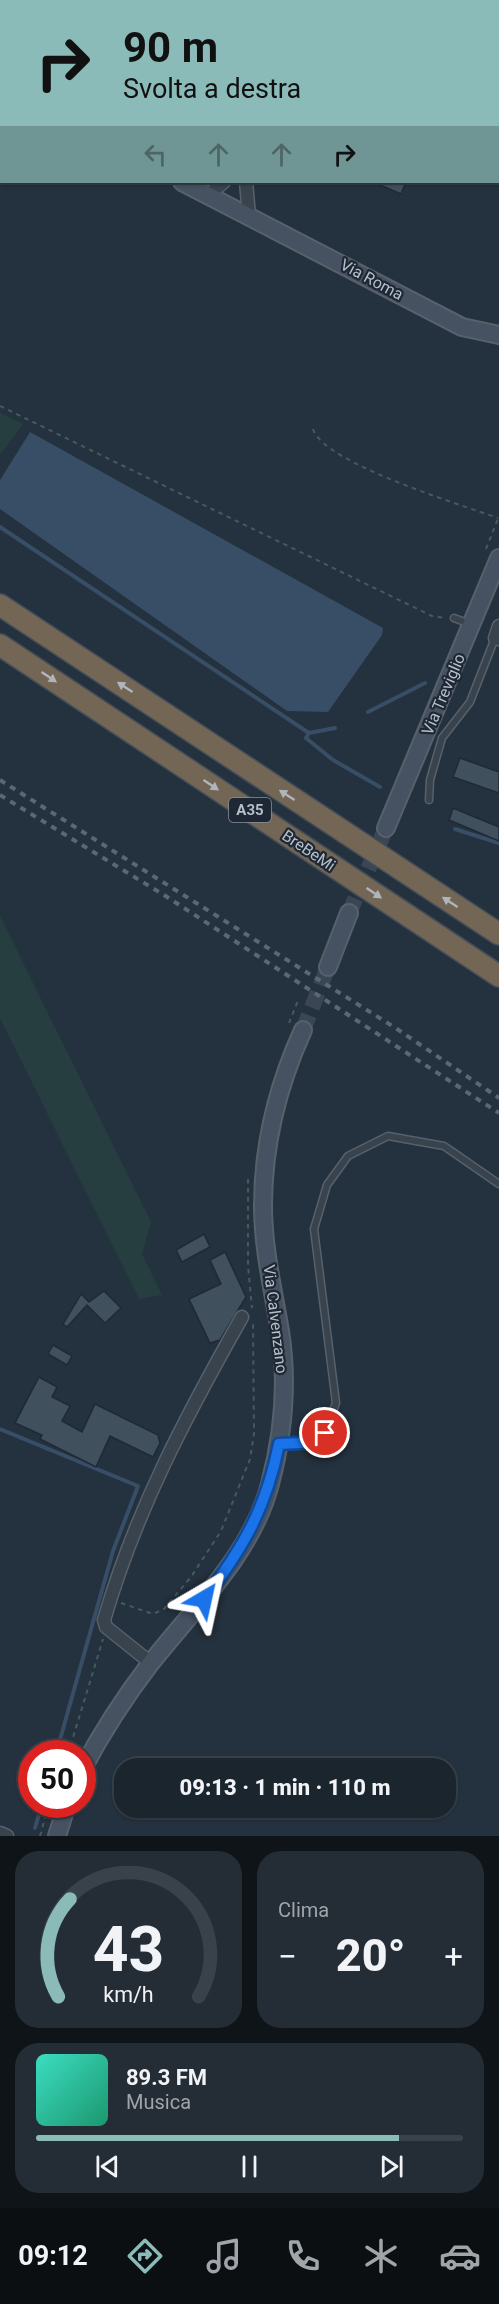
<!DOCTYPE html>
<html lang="it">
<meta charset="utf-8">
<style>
body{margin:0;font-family:Roboto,sans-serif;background:#242d36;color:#f1f3f6;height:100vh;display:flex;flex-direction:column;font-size:22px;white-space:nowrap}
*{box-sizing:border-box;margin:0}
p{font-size:20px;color:#a0a5aa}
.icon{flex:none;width:33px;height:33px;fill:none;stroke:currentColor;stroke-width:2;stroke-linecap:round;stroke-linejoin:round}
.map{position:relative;height:1836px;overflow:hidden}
.sheet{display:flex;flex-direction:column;gap:15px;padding:15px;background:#0f1419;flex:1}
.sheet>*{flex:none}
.hud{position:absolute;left:0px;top:0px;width:500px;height:183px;box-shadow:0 2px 4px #0004,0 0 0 2px #39424a;background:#8bbbb9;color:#111;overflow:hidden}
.speed{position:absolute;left:18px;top:1740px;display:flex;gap:12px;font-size:30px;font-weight:700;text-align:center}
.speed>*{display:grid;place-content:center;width:78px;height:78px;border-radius:50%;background:#1b252e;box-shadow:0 2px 4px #0004,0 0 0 2px #39424a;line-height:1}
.speed .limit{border:9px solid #d22;background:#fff;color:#111}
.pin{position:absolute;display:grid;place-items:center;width:51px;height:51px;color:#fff;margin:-26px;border:3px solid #fff;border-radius:50%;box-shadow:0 2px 6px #0007}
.me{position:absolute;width:66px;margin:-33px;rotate:36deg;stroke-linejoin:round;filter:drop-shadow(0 0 4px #0008)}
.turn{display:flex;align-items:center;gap:21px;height:126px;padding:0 24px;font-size:27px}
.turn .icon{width:78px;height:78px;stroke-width:2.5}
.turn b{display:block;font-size:42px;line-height:51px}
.lanes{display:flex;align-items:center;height:57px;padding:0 24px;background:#0003;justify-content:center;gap:30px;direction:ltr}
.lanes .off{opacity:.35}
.big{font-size:45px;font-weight:800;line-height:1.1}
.sheet .tile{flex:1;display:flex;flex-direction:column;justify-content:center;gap:9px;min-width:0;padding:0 21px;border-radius:24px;background:#242d36}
.sheet .dial{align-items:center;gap:0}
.dial svg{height:156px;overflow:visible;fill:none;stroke:#39424a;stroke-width:7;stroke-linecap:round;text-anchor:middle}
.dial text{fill:#f1f3f6;stroke:none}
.song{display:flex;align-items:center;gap:18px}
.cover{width:72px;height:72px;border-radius:9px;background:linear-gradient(135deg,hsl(170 70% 55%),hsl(160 70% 35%))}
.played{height:6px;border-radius:3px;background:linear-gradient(90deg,#8bbbb9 85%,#39424a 85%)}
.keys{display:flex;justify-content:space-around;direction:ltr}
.heat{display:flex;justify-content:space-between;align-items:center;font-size:33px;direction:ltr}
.sheet .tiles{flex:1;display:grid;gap:15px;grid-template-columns:1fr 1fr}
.tile:last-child{grid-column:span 2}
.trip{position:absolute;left:114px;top:1758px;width:342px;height:60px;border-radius:24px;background:#1b252e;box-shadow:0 2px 4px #0004,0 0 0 2px #39424a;font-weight:800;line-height:60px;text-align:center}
.menu{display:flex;height:96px;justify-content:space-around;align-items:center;background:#0b0f12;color:#a0a5aa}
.menu .icon{width:42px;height:42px}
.menu .on{color:#8bbbb9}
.menu b{font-size:27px;color:#f1f3f6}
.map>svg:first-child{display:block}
.green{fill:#263e3f}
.water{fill:#384e66}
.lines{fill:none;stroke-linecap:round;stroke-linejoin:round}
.stream{stroke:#384e66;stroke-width:4}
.building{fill:#40505d;stroke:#1f2a36;stroke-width:1.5}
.secondary-tunnel{stroke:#3a4653;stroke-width:16;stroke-dasharray:16 8;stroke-linecap:butt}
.lane-casing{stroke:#56616c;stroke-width:9}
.street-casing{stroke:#56616c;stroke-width:15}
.secondary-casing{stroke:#56616c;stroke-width:20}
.highway-casing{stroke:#434e59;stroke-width:24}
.path{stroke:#445b5c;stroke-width:2;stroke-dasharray:4.5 4.5;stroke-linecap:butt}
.lane{stroke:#38434e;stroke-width:6}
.street{stroke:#38434e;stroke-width:12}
.secondary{stroke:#465261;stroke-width:16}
.highway{stroke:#746655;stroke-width:21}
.rail{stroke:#5a6775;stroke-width:4;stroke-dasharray:6 6;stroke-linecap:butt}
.oneway{fill:#aeb5bd}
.route-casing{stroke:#114b97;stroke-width:15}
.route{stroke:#1a73e8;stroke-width:10}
.labels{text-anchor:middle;stroke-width:4.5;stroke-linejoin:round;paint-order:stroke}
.shield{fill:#1d2834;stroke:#87919c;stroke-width:1.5}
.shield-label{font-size:15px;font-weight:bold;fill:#b5bec9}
.street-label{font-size:16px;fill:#b5bec9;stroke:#1d2834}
</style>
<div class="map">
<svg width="499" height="1836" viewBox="0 0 499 1836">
<rect width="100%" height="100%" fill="#24313e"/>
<!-- green -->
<path class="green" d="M0,413L23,424L0,455Z
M0,916L151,1222L142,1254L162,1295L139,1299L0,1018Z"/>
<!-- water -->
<path class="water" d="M30,432L383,628L382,635L328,712L287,711L0,509V480Z"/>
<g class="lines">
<!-- stream -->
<path class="stream" d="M0,527L309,733L335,728
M368,712L425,683
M309,733L306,738L333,760L380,787
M455,829L499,843
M0,1429L138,1486L113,1551L56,1754
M35,1828L42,1804"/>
</g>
<!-- building -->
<path class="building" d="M373,182H406L401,194Z
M460,758L499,772V793L453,777Z
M453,808L499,827V841L449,820Z
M204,1234L210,1247L182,1262L176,1250Z
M225,1252L246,1297L220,1340L210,1343L189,1299L221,1284L210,1260Z
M104,1291L121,1308L105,1323L87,1305L67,1327L63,1324L81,1294L89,1302Z
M53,1345L72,1356L67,1365L48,1354Z
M39,1377L57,1387L52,1397L70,1406L62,1421L82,1432L95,1404L158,1435L160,1443L153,1457L110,1436L96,1467L40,1439L42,1435L15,1423Z"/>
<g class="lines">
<!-- secondary-tunnel -->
<path class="secondary-tunnel" d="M349,913L386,828
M303,1030L328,967"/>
<defs>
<path id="lane" d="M454,618L470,624
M429,800L430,780L442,738L470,702L495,638
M281,1444L300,1443L325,1433L336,1403L314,1229L327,1185L348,1156L388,1136L444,1146L499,1184"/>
<path id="street" d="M215,0L218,2
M326,2V0
M498,35H499
M498,129L499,130
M246,182L249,215
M209,194L224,182
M499,626L495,638L499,639
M151,1663L106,1627L104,1620C136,1510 186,1416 242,1317
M0,1833L7,1836"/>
<path id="secondary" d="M0,84L2,85
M182,182L462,327L499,335
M386,828L499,558
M328,967L349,913
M82,1770C102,1732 124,1698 150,1664C193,1609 252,1554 270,1484C283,1435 288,1382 280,1331C273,1290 263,1248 263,1206C263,1145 278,1085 303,1030
M57,1836L67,1804"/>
<path id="highway" d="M0,605L499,934
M0,645L499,976"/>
</defs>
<!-- lane casing -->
<use href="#lane" class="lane-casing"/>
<!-- street casing -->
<use href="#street" class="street-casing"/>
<!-- secondary casing -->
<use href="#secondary" class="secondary-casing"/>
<!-- highway casing -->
<use href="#highway" class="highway-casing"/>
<!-- path -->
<path class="path" d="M453,0L457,2
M402,2L403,0
M0,406L432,616L445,618
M313,429C323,463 462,505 498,518
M486,549L499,516
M289,1023L299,998
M248,1179V1266L252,1308
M121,1603L153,1614L164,1609L191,1577L221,1531L250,1459L254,1434L253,1323
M68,1754L103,1639
M40,1836L49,1804"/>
<!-- lane -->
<use href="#lane" class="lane"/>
<!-- street -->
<use href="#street" class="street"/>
<!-- secondary -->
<use href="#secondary" class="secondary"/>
<!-- highway -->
<use href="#highway" class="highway"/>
<!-- rail -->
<path class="rail" d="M0,780L394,1027L499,1098
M0,795L164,895L499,1113"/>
</g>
<!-- one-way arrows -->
<defs><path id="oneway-solid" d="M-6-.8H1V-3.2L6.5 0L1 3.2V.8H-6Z" transform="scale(1.5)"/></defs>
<g class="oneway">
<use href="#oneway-solid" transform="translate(49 677) rotate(34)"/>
<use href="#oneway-solid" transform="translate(125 687) rotate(-147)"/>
<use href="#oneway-solid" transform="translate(211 785) rotate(34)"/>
<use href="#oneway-solid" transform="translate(287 795) rotate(-147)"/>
<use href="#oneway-solid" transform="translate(374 893) rotate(34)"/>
<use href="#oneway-solid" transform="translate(450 902) rotate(-147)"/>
</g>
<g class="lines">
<defs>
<path id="route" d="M204,1599C244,1547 266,1508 279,1444L300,1443L325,1433"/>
</defs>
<!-- route casing -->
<use href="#route" class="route-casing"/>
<!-- route -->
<use href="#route" class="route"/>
</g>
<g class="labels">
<!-- shield labels -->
<rect class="shield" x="229" y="798" width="42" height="24" rx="4.5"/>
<g class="shield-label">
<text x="250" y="815">A35</text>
</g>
<!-- street labels -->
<g class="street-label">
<text transform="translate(372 279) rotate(28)" y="6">Via Roma</text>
<text transform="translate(443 694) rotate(-67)" y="6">Via Treviglio</text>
<text transform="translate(309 850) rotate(34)" y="6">BreBeMi</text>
<text transform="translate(276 1319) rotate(83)" y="6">Via Calvenzano</text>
</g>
</g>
</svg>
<div class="speed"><div class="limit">50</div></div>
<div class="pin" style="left:325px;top:1433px;background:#d93025"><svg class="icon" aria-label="arrive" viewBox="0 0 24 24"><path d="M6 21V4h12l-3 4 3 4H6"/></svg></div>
<svg class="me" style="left:204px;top:1599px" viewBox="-20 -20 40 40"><path d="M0-17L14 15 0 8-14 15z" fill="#1a73e8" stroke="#fff" stroke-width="4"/></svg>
<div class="trip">09:13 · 1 min · 110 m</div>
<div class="hud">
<div class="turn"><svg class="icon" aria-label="right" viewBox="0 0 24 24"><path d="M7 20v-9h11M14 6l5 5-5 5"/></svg><div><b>90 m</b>Svolta a destra</div></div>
<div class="lanes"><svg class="icon off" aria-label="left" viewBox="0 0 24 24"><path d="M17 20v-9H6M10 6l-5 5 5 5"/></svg><svg class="icon off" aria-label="ahead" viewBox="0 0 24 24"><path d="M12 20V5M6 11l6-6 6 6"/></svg><svg class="icon off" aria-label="ahead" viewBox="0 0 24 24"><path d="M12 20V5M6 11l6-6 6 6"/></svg><svg class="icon" aria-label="right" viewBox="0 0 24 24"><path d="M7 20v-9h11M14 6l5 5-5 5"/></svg></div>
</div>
</div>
<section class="sheet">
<div class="tiles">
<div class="tile dial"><svg viewBox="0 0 100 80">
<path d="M14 69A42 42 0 1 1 86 69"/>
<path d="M14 69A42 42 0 0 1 20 19" stroke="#8bbbb9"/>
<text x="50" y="56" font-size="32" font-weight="700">43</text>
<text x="50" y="72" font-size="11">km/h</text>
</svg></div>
<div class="tile"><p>Clima</p>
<div class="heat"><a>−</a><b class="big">20°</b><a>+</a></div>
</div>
<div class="tile">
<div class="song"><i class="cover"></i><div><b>89.3 FM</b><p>Musica</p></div></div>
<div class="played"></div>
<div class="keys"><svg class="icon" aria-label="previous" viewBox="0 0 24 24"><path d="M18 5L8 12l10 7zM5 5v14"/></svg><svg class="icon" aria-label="pause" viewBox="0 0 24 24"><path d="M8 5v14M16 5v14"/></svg><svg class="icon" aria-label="next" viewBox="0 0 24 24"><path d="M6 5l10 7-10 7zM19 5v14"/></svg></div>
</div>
</div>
</section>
<nav class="menu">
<b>09:12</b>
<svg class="icon on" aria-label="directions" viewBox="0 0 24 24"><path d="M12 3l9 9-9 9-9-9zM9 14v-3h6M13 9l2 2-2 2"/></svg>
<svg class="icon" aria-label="music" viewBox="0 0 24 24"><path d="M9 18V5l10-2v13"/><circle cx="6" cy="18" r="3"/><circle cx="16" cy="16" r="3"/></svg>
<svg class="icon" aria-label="phone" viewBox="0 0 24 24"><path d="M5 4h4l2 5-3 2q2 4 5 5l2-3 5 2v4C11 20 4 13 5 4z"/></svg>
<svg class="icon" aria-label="climate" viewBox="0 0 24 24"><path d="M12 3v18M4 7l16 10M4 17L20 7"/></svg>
<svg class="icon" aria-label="car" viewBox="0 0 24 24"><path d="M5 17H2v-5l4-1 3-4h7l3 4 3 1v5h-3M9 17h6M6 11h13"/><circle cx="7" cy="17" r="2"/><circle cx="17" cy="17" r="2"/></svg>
</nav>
